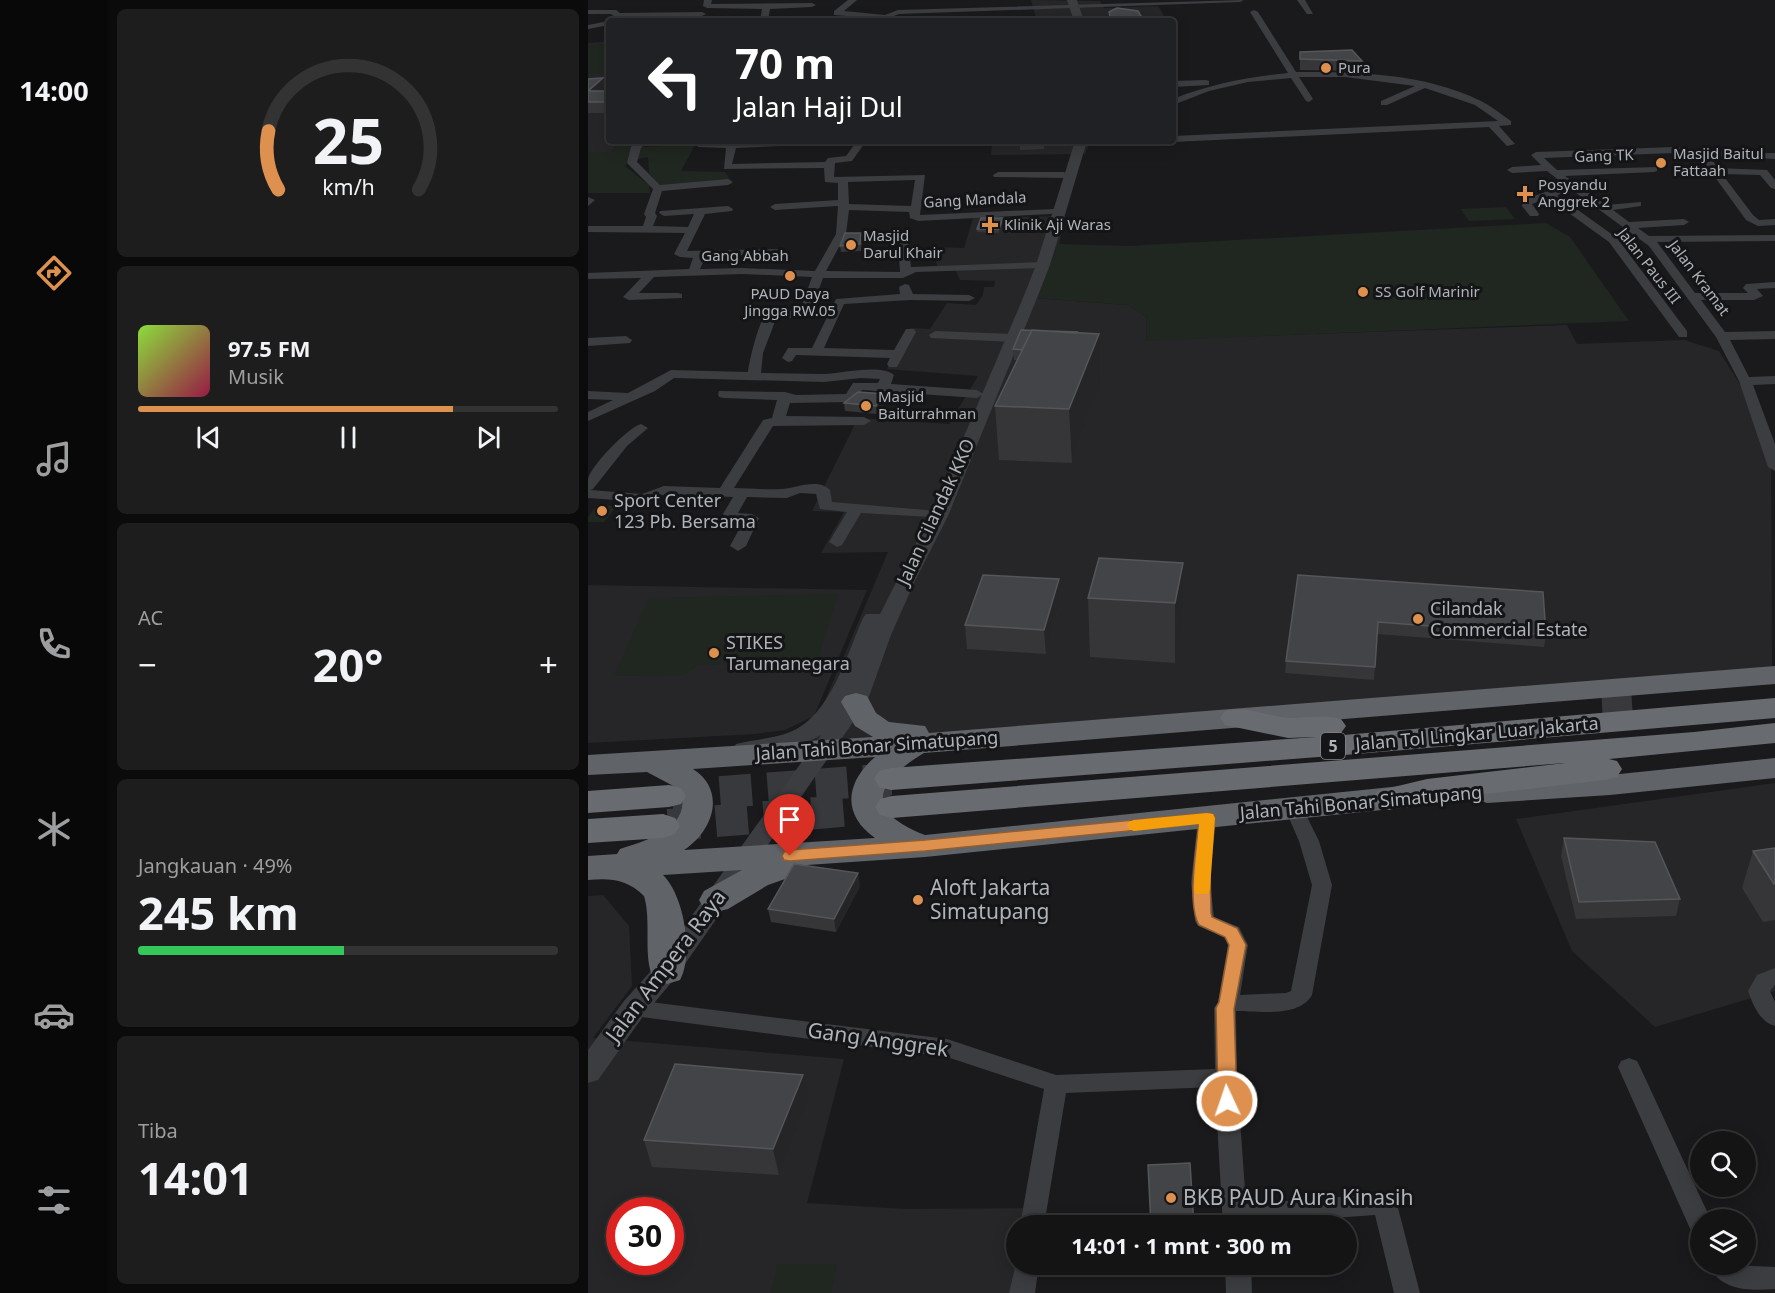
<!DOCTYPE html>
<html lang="id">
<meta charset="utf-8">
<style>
body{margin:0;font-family:"Noto Sans",sans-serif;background:#1d1d1e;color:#f1f3f6;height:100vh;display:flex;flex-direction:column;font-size:22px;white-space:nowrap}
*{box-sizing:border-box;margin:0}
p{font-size:20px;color:#9d9ea0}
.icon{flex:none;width:33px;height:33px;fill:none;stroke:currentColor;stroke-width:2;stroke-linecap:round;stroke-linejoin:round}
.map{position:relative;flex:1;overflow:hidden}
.panel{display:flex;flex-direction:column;gap:9px;padding:9px;background:#0b0b0c;width:480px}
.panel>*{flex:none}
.banner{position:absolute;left:18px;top:18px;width:570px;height:126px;border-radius:6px;box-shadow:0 3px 15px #0003,0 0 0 2px #333334;background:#202124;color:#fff;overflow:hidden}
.controls{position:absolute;left:1102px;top:1131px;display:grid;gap:12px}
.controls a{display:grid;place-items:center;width:66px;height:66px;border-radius:50%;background:#141415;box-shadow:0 3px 15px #0003,0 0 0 2px #333334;font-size:30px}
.speed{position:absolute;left:18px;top:1197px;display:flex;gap:12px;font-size:30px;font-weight:700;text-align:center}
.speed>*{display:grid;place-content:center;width:78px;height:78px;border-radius:50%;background:#141415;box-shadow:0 3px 15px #0003,0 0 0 2px #333334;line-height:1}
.speed .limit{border:9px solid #d22;background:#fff;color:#111}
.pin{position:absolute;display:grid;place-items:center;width:51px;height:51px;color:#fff;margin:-62px -26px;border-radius:50% 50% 50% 0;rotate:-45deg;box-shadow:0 0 6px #0007}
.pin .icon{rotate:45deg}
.me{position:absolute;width:66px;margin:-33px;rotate:357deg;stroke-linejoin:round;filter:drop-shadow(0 0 4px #0008)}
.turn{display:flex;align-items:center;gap:21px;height:126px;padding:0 30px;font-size:27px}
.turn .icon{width:78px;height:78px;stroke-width:2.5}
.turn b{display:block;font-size:42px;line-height:51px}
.big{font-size:45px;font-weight:700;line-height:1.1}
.panel .tile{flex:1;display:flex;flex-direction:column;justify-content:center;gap:9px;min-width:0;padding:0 21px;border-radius:9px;background:#1d1d1e}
.panel .dial{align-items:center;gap:0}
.dial svg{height:156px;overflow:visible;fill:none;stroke:#333334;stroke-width:7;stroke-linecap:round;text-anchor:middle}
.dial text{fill:#f1f3f6;stroke:none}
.song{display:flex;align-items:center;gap:18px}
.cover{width:72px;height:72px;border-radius:9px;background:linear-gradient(135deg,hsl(90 70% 55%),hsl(340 70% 35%))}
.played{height:6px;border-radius:3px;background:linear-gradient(90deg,#de914f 75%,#333334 75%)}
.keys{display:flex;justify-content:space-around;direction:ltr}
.heat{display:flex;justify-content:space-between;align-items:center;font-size:33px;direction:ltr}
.charge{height:9px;border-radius:4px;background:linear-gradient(90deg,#34c759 49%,#333334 0)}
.trip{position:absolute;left:418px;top:1215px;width:351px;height:60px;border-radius:30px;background:#141415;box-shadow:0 3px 15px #0003,0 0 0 2px #333334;font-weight:700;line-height:60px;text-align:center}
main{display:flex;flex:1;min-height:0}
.tabs{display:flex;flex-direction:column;width:108px;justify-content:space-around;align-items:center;background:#080808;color:#9d9ea0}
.tabs .icon{width:42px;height:42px}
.tabs .active{color:#de914f}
.tabs b{font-size:27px;color:#f1f3f6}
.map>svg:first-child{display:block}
.built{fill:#262628;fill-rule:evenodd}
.green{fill:#202620}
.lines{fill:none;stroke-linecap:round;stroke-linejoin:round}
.motorway-tunnel{stroke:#38393c;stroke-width:32;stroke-dasharray:32 16;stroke-linecap:butt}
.minor{fill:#3b3d40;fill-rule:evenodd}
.tertiary{fill:#3b3d40;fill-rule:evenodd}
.trunk{fill:#606368;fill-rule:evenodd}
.motorway{fill:#686c71;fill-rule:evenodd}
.wall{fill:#363639}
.shaded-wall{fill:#252527}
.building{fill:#434447;stroke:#545659;stroke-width:1.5}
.route{fill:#de914f;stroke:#905e33;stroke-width:1.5}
.slow{fill:#f59e0b}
.poi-dot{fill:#de914f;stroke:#151517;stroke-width:2}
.labels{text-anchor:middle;stroke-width:6;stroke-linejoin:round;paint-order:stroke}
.far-poi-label{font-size:15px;fill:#aeb4ba;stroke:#151517;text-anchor:start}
.far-street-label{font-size:15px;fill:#aeb4ba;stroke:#151517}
.shield{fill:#151517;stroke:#808489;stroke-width:1.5}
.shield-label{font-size:16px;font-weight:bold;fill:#aeb4ba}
.poi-label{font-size:18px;fill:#aeb4ba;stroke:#151517;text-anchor:start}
.street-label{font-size:18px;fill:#aeb4ba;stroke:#151517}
.near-poi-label{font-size:21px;fill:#aeb4ba;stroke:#151517;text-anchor:start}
.near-street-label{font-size:21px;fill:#aeb4ba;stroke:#151517}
</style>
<main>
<nav class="tabs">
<b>14:00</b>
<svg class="icon active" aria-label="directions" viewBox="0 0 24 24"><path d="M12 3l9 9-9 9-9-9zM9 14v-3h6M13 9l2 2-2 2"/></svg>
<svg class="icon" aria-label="music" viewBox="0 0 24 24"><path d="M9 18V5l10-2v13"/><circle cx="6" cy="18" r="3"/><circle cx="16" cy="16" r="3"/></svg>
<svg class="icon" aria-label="phone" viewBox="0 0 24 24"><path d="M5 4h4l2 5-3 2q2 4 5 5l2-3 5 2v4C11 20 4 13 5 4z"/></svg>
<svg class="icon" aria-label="climate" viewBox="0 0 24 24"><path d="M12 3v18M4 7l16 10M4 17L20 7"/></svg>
<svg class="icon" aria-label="car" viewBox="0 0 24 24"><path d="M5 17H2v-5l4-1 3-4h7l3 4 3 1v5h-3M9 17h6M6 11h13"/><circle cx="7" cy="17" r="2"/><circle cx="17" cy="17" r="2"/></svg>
<svg class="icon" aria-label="filters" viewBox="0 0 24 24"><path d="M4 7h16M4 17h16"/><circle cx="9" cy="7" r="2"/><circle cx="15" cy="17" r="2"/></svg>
</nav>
<section class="panel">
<div class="tile dial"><svg viewBox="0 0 100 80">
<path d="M14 69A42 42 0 1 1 86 69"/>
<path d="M14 69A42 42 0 0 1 9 39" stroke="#de914f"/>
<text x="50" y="56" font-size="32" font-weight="700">25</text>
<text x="50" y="72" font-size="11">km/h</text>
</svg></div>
<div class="tile">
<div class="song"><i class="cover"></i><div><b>97.5 FM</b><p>Musik</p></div></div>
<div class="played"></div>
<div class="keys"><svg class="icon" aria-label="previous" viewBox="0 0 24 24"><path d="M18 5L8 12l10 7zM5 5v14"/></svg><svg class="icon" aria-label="pause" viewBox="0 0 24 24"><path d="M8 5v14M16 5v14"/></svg><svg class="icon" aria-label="next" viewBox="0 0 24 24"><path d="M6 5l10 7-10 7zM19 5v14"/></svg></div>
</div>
<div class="tile"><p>AC</p>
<div class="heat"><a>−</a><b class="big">20°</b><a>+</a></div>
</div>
<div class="tile"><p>Jangkauan · 49%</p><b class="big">245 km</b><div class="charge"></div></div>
<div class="tile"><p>Tiba</p><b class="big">14:01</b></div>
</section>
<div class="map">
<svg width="1187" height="1293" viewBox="0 0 1187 1293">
<rect width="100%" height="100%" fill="#1a1a1c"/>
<!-- built -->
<path class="built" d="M443,0L512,1L516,8L570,6L576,16L559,17L560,21H449Z
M21,36V141H31L24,152H0V43L15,42Z
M389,141H502L497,154L403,155L404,145L388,144Z
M477,216L471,244L447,298L540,305L559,317L558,340L979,325L989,344L1096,340L1131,351L1164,403L1183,453L1184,671L219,743L300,552L233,553L256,512L224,511L270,418L361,424L390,376L299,369L322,328L342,329L359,303L388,305L395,295L396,287H406L407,281L372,280L368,271L350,270L345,247L376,248L385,218Z
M0,585L279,590L226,716L197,730L167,734L0,743Z
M1187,783V991L1067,1027L984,951L928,819Z
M15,895L41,926L44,986L5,1038L256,1059L219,1203L317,1209L450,1208L448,1225L429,1226V1264L441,1293H0V896ZM32,1210H82V1262H32Z"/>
<!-- green -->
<path class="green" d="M21,44V74H0V45Z
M31,141H50L45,147L107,145L93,171L137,172L145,184L75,189L61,173L60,157L39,162L37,166L61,185L62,193H0V152H24Z
M918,207L927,219L881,221L872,209Z
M958,223L982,237L1041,321L558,341L559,317L540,305L447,298L471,244L539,246Z
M9,505L29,506L16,522H0V517Z
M250,594L229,662L111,665L95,675L26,676L61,598Z
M190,1264H249L243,1293H183Z"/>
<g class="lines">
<!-- motorway-tunnel -->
<path class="motorway-tunnel" d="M1014,705L1044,703
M84,796L303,779
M80,825L304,807"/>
<!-- minor -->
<path class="minor" d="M116,0H124L123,4L224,3L228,5L224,7L182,9L180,21H172L174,9L119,8L115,6Z
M260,0H269L256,11L297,15L310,10L656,0L652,2L311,14L298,19L246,15V11Z
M709,0H717L725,14H719Z
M0,10H28L32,13L114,12L118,14L114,16L27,17L23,14H0Z
M666,10L670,12L708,72C770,72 836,73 893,101C903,106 913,114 923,121V125L911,126L927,144L919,146L901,127L585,142L582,141H585V136L910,121L887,105L837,88L799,105H793V101L827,86L757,77H711L725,99L721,102L718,101L703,78L660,82L621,91L585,105V99C623,84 660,77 700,73L662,12Z
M21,21V25L0,29V25Z
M618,80L621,81V85L585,87V81Z
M49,141H59L53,148L49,162L72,185L140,179L145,182L140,185L74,191L67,213L69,216L65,226L100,227L106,214L76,216L71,213L72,211L140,206L145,209L144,211L117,214L99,251L193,249L199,252L193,255H129L117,258L112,269L154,268L227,271L248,234L250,206L187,210L182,207L187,204L250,200V183L237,182L236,168L136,169L138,148L110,147L109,141H119L118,143L273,141L276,144L264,161L247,163L246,177L337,175L332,215L466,209V213L462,214L330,221L322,218L321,212L261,210L258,234L238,271L312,272L310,241L315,238L320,241L323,267L455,262L461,265L455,268L328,272L315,278H235L221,317L188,319L175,353L173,373C193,373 213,374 233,374C250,374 294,363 306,375L303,384L389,390L395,394L389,398L274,390L267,401L262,402L202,403L198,416L276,417L283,421L276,425L185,426L146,488C161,488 177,490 193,489C206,489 230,477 242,490L244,502L338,510L343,511L345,514L343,517L273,513L254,545L249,547L241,542L259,512L232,509L228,494L212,493L199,498L159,497L150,513L164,514L171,518L158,546L150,551L142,546L155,522L139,520L135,514L145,497L78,494L56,502L0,498C0,492 0,485 0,479C2,467 40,427 53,424L60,428L39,446L5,489L2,490L54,494L76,486L132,488L175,420L184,418L189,400L136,398L131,397L130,394L131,391L197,392L208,395L258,394L265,383H290L292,379L273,378L236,382L86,378L67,391L0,421V412L25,400L0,399V391L40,393L83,370L160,372C161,362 171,319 179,313C183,310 206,311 212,311L224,277L154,274L66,277L51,293H90L94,294V298L41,300L35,297L53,278L0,279V273L101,269L105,258L92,257L86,254L97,233L0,232V226H55L58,217L56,214L65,189L39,163L43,147ZM240,144L266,145L258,156L240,158L237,162L144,164L148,148ZM327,180L323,206L261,204L260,182Z
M480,141H548L543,144L483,146L480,145Z
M1086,147L1152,153H1187V159L1121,156L1130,168L1179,170L1187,180V189L1183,188L1172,175L1134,174L1165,215L1171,220L1187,219V225L1170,226L1158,220L1111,155L1086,153L956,158L969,170L1069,167V171L1066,172L977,176L1018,205L1053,202V206L1025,210L1041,222L1096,219L1101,222L1096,225L1050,228L1061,236L1187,235V241L1069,242L1107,293H1160L1155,288L1158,284L1187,282V288L1169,289L1175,296L1166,300H1113L1137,332L1187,331V339L1142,340L1161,377L1187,376V384L1165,385L1187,444V471L1180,467L1151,381L1128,337L1061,246L984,190L969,195L1029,238L1099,331V337H1091L1021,242L960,198L944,204L951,214L950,216H942L934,206L935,200L977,185L959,171L924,173L919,170L924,167L953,165L943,155L948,152Z
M410,172H476L481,175L476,178L406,177L405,175Z
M0,197L7,200L0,206Z
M317,284L321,285L325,294L381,295L387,298L381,301L322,300L256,304L236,348L306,350L318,329H326L328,332L309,367H301L299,364L302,358L208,355L204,361L200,362L194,358L200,348H224L248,299L312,294L311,287Z
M347,331L425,334L431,338L425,342L343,338L341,335Z
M38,336L44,340L42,343L0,346V338Z
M706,803L713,805L731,841L744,885L724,995C711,1018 670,1011 648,1011L649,1078L658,1204L791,1194C800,1197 806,1199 810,1208L832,1293H806L787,1215L635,1226L627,1087L478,1093L456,1226H432L456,1089L359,1057L46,1016L38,1014L35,1008L38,1002L46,1000L359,1039L468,1075L627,1069L626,1008L630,1002L640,945L636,937L610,926L607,921L603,883L610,818L612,814L619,812L626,814L628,818L622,883L626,917L651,927L660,945L652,995L698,993L703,991L724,885L711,841L697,809L699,805Z
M1187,968V985L1182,991L1187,1002V1026C1172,1022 1165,1005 1160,991L1169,975Z
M1041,1058L1049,1061L1052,1067L1123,1220H1113V1236L1104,1233L1030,1067L1033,1061Z
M429,1259V1264H451L447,1293H421Z
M637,1264H663L664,1293H638Z
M1120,1264L1187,1267V1289C1161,1291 1132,1291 1120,1264Z"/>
<!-- tertiary -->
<path class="tertiary" d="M479,0H489L496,21H486Z
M487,141H499L462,265L449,298L360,516L326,583L303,635L279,702L88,977L56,1015L10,1080L0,1083V1050L36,1001L70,963L233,735C214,747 170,760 148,754L145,749L148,744C166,739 185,739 202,732C242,717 259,654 275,618L278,614H292L342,516L435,298L448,265Z"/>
<!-- trunk -->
<path class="trunk" d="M1187,666V684L336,753C286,783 276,811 337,835L823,785L834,788L839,796L834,804L823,807L337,857L219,865L214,873L180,885L140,909L128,912L116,909L111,900L116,891L154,870L75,875C96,895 106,955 92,980L79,984L66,980C54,957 64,922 56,896C39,879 22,878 0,880V856L29,854L32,849C58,841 108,826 91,789L59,772L0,775V755L285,737L267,726L253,702L257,696L268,693L279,696L288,713L301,722L337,726L341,733ZM287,757C258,782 253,814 287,838L96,850C125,831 139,791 105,769Z
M1187,758V778L1022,795L899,803L888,799L883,792L888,785L899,781L1022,775Z"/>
<!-- motorway -->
<path class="motorway" d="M1187,698V718L769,754L303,790L291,787L286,779L291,771L303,768L728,737L700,738L637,725L632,718L637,711C659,705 680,717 702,718C719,718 736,714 753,719L758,726L753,733L744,736Z
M1187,723V743L1021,759L1029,761L1034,769L1029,777L1017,780L839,801L801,810L789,807L784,799L789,791L839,779L977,763L304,818L292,815L287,807L292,799L304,796L1106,732Z
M81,785L93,788L98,796L93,804L81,807L0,813V791Z
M75,814L87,818L92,826L87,834L75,838L0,843V819Z"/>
</g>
<!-- wall -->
<path class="wall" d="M712,52L774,61V71L712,70Z
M15,78L17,89L15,91L21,90V113H0V79Z
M432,141H456V149L432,150Z
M415,218L416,221L411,233L389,232V229Z
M274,239L273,251L253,252L252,246Z
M489,333L512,386L484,463L411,460L407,406L429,360H426L425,349Z
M297,394L298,402L289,414L257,411L256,403Z
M595,563V621L587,663L502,657L500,598Z
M710,575L958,635L956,647L789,634L786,680L697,673L698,661Z
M471,579L472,603L458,654L379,649L377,625Z
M976,838L1092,899L1088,916L988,919L973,856Z
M1187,848V920L1175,922L1154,888L1165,851Z
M272,886L248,932L183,922L180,909Z
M221,1102L191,1175L64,1167L56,1140Z"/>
<!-- shaded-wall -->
<path class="shaded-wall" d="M15,78L17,89L2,102L0,91Z
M415,218L416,221L411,233V229Z
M511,334L512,386L484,463L481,409Z
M297,394L298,402L289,414L288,406Z
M595,563V621L587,663V603Z
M471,579L472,603L458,654L456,630Z
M270,873L272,886L248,932L246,919Z
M215,1075L221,1102L191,1175L185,1149Z"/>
<!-- building -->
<path class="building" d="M529,8L550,11L556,21H520L523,20L521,12Z
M764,50L774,61L712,59V52Z
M15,78L0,91V79Z
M0,91H21V102H0Z
M432,141H456V143L432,144Z
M393,218H415L411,229H389Z
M257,233H273L272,244L252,246Z
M433,330L489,332L488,333L444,330L434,350L425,349Z
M444,330L511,334L481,409L407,406Z
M270,392L297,394L288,406L256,403Z
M511,558L595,563L587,603L500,598Z
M395,575L471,579L456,630L377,625Z
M710,575L955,592L958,635L790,622L787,667L698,661Z
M976,838L1067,842L1092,899L991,902Z
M1187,848V884H1186L1165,851Z
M206,864L270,873L246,919L180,909Z
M87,1064L215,1075L185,1149L56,1140Z
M602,1163L606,1226H563L560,1165Z"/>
<!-- route -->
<path class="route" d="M619,813L625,814L627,818L622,868L623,913L624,917L649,928L658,945L646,1009L649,1101L646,1107L639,1109L633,1107L630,1101L628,1008L631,1002L641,945L637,937L611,925C599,905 608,848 611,824L337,851L202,861L196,860L194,856L196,852L202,850L337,840Z"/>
<!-- slow -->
<path class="slow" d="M619,813L625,814L627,818L622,889L620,894H608L606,889L611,824L546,831L541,829L539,825L541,822L546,820Z"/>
<!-- markers -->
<g class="poi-dot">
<circle cx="738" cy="68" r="6"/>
<circle cx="1073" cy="163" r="6"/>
<path d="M934 185h6v6h6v6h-6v6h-6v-6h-6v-6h6z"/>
<path d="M399 216h6v6h6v6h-6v6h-6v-6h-6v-6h6z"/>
<circle cx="263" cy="245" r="6"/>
<circle cx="202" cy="276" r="6"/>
<circle cx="775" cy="292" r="6"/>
<circle cx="278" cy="406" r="6"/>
<circle cx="14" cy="511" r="6"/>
<circle cx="830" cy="619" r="6"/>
<circle cx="126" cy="653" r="6"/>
<circle cx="330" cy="900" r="6"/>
<circle cx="583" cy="1198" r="6"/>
</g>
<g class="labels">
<!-- far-poi labels -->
<g class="far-poi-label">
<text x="750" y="73">Pura</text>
<text x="1085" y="159">Masjid Baitul<tspan x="1085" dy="17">Fattaah</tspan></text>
<text x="950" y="190">Posyandu<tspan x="950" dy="17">Anggrek 2</tspan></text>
<text x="416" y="230">Klinik Aji Waras</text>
<text x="275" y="241">Masjid<tspan x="275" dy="17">Darul Khair</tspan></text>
<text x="787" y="297">SS Golf Marinir</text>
<text x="202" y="299" text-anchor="middle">PAUD Daya<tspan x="202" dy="17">Jingga RW.05</tspan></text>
<text x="290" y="402">Masjid<tspan x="290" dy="17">Baiturrahman</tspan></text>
</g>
<!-- far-street labels -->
<g class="far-street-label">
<text transform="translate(1016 156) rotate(-2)" y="5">Gang TK</text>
<text transform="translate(387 200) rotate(-3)" y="5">Gang Mandala</text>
<text x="157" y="261">Gang Abbah</text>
<text transform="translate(1061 266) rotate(52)" y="5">Jalan Paus III</text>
<text transform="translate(1111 278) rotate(53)" y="5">Jalan Kramat</text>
</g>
<!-- shield labels -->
<rect class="shield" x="733" y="733" width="24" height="26" rx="4.5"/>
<g class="shield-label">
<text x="745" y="752">5</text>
</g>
<!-- poi labels -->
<g class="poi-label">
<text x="26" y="507">Sport Center<tspan x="26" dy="21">123 Pb. Bersama</tspan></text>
<text x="842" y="615">Cilandak<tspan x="842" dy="21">Commercial Estate</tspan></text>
<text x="138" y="649">STIKES<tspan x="138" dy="21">Tarumanegara</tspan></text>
</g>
<!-- street labels -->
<g class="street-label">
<text transform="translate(348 512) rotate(-65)" y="6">Jalan Cilandak KKO</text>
<text transform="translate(889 734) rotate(-5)" y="6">Jalan Tol Lingkar Luar Jakarta</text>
<text transform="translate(289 746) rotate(-4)" y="6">Jalan Tahi Bonar Simatupang</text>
<text transform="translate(773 803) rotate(-5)" y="6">Jalan Tahi Bonar Simatupang</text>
</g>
<!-- near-poi labels -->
<g class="near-poi-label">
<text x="342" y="895">Aloft Jakarta<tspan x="342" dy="24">Simatupang</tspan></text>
<text x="595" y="1205">BKB PAUD Aura Kinasih</text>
</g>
<!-- near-street labels -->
<g class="near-street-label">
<text transform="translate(78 966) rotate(-53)" y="7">Jalan Ampera Raya</text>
<text transform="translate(290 1040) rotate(8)" y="7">Gang Anggrek</text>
</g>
</g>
</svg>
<div class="controls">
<a><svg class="icon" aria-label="search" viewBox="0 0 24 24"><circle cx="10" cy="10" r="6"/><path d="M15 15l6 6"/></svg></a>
<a><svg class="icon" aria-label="layers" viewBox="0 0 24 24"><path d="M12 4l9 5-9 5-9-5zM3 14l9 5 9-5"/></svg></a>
</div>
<div class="speed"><div class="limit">30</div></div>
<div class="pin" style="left:202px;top:856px;background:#d93025"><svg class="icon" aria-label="arrive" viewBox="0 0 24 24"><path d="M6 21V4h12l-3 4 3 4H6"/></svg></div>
<svg class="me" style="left:639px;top:1101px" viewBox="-20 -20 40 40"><circle r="17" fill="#de914f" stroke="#fff" stroke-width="3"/><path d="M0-11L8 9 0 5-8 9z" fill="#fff"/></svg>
<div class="trip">14:01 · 1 mnt · 300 m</div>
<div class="banner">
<div class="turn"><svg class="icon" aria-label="left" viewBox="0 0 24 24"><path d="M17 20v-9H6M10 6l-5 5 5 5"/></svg><div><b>70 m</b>Jalan Haji Dul</div></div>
</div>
</div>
</main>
